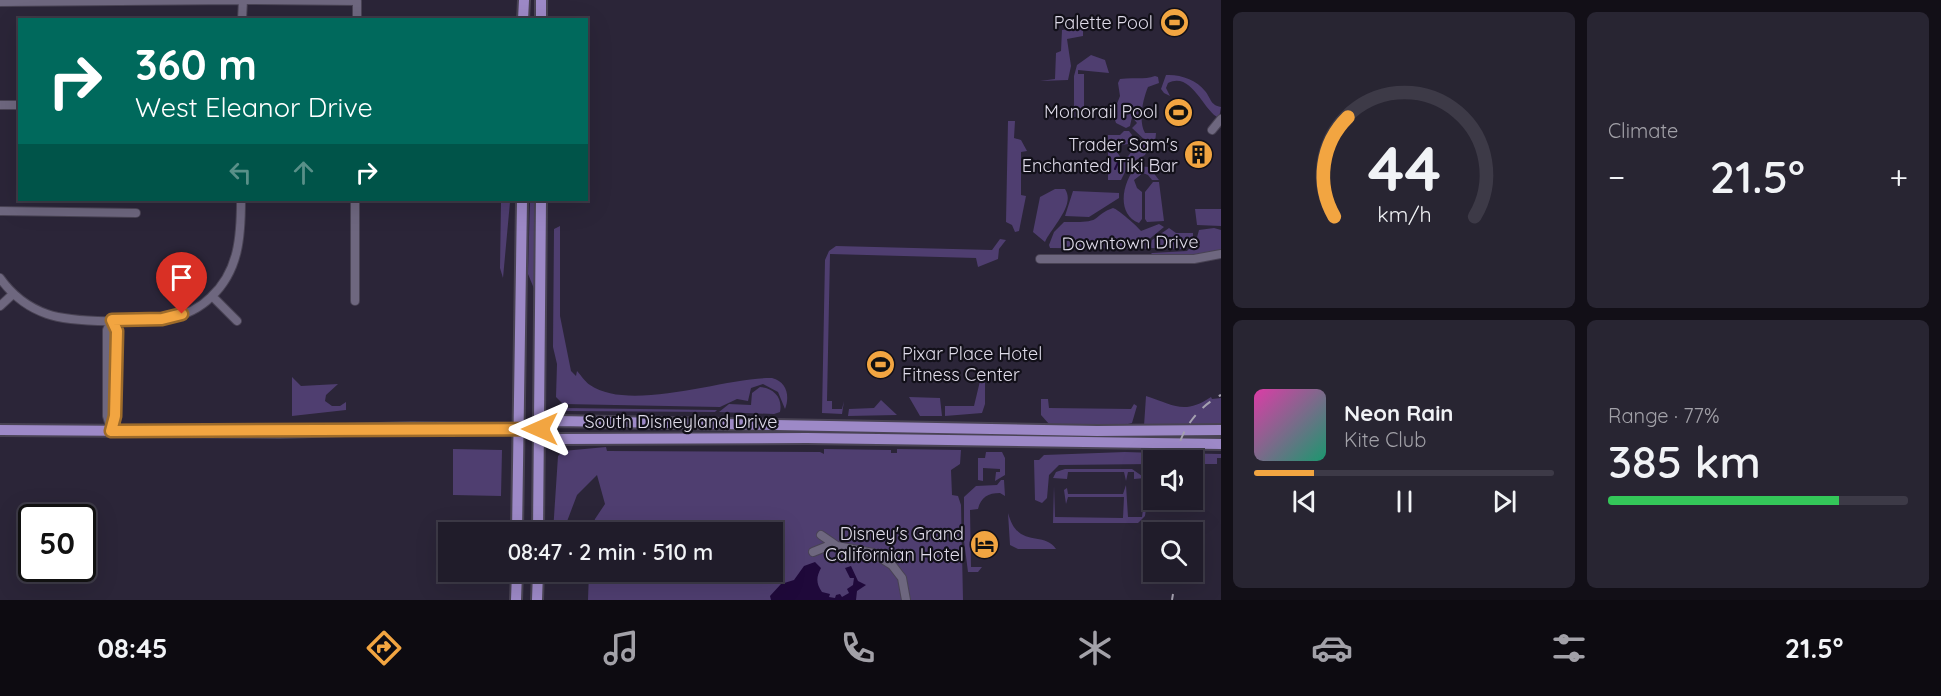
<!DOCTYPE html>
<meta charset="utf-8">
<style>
body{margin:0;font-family:Quicksand,sans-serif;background:#282532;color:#f1f3f6;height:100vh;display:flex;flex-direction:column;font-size:22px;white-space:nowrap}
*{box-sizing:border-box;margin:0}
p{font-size:20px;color:#a2a1a8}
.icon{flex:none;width:33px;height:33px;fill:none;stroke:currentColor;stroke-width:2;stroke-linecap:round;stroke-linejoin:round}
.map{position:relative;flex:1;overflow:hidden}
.sheet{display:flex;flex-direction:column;gap:12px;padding:12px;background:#120f17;width:720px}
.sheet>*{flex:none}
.guide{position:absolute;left:18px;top:18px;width:570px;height:183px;border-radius:0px;box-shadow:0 6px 24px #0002,0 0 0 2px #3d3a47;background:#00695c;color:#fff;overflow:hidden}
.tools{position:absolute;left:1143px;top:450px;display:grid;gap:12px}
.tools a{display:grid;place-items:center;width:60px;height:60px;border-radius:0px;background:#201c2a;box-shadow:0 6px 24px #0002,0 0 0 2px #3d3a47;font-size:30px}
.speed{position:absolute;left:18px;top:504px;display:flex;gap:12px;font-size:30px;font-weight:700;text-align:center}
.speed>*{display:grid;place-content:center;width:78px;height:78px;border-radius:50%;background:#201c2a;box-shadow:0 6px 24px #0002,0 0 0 2px #3d3a47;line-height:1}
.speed .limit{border:3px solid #111;border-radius:9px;background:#fff;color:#111}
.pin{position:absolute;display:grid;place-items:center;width:51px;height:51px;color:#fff;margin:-62px -26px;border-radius:50% 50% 50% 0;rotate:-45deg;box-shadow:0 0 6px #0007}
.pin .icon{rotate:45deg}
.me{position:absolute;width:66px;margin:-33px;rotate:270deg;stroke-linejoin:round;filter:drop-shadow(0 0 4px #0008)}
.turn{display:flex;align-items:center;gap:21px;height:126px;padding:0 18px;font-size:27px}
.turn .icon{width:78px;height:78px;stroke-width:2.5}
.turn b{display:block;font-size:42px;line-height:51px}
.lanes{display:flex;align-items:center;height:57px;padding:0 18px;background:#0003;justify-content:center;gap:30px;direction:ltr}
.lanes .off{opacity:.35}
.big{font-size:45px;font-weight:600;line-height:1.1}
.sheet .tile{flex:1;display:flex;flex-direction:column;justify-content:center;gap:9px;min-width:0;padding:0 21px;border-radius:9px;background:#282532}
.sheet .dial{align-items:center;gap:0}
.dial svg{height:156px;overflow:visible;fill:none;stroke:#3d3a47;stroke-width:7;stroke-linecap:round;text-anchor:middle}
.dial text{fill:#f1f3f6;stroke:none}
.song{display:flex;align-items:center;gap:18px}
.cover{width:72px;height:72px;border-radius:9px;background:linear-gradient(135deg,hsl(320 70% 55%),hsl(160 70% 35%))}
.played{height:6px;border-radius:3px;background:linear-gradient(90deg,#f2a541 20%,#3d3a47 20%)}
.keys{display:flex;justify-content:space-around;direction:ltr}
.heat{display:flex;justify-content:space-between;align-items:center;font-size:33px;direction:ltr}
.charge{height:9px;border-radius:4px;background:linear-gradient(90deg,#34c759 77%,#3d3a47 0)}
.sheet .tiles{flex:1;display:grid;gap:12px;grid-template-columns:repeat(2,1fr)}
.trip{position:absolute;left:438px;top:522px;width:345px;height:60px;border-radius:0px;background:#201c2a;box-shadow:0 6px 24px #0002,0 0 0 2px #3d3a47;font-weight:600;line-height:60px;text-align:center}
.menu{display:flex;height:96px;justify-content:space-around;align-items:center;background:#0d0b11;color:#a2a1a8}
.menu .icon{width:42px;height:42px}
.menu .active{color:#f2a541}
.menu b{font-size:27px;color:#f1f3f6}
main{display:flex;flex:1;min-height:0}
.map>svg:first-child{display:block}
.green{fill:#4f3e70}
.water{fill:#1f093a}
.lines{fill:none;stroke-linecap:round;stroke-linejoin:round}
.stream{stroke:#1f093a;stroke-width:2}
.minor-casing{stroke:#494354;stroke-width:10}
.major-casing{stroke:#494354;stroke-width:14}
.minor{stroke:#6e677f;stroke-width:8}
.major{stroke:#9d89c7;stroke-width:10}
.rail{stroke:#a5a1b0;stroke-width:2;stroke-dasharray:10 10;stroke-linecap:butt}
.route-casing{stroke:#9d6b2a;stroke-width:15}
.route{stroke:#f2a541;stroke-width:10}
.labels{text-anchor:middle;stroke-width:4.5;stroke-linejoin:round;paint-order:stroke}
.poi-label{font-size:18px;fill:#dfdbe9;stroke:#121019;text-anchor:end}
.street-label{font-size:18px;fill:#dfdbe9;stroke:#121019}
</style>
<main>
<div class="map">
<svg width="1221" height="600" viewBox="0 0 1221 600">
<rect width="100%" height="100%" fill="#2b2538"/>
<!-- green -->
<path class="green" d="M1075,28H1083V36L1067,39L1071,66L1068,80L1040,81L1055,79L1056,53L1061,51L1062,30Z
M1091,55L1105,60L1109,73L1078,70V74H1084V117H1074V76L1077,65Z
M1166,75C1180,74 1197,80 1205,91C1211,98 1210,105 1221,107L1219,118C1203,111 1192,71 1168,83L1166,88L1170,96L1164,93L1161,89Z
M1155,76L1158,77L1159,83L1148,87C1143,99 1138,121 1145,133H1156L1155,144L1147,142L1132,128L1137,123L1132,117L1130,126L1126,128L1116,123L1113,114L1120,96L1118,83L1120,79C1132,77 1144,80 1155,76Z
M1008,121H1015L1014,138L1021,140L1027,151L1021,152V195L1026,196L1019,231L1015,232L1012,225L1006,222Z
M1124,131H1129L1132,135L1128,144L1116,146L1115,149L1121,158L1125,160C1132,152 1135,147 1133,138L1143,140L1148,147L1145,155L1129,164L1121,180H1108V135H1120Z
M1137,166L1149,167L1159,180H1152L1148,175L1143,173L1134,180L1137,188L1142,192V219L1139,223C1115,214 1123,180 1137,166Z
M1153,182H1159L1164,221L1147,222L1145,219V192Z
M1055,189H1065C1076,205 1051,228 1045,242L1033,232L1040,197Z
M1073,191L1119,193V198L1089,217L1065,216Z
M530,200H535V291L528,274Z
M501,202H510L503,278L500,268Z
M1113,208C1118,209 1138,227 1141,231L1159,224L1164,227L1147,241L1146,249L1050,248L1049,245L1054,232L1064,222C1071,222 1089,223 1095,219C1102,214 1104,211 1113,208Z
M1195,209H1221V226L1197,225Z
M560,226V316L571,371L576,376L577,371C581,375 585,382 590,385C631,413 725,377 772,378C787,382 790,396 785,409L778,392L763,384L751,388L748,401L737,399L720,407L563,404L556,397L557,364L553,347L554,229Z
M1169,228L1176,233H1193V241L1181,249L1150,248L1152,240Z
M1214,228L1221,230V250L1197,254L1150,255L1152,253L1187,251L1196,241L1199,230Z
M1000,239L1006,240L999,249L998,259L978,267L976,258L830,254L827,401H832V409H842L844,401L842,414L822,413L825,260L829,251L836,246L992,250Z
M292,377L301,386L338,384L326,395L325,401L332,406H340L346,402V410L292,416Z
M980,381L985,382V404L982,413L945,416V406H974Z
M760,387C774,388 783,398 780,412L774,414L719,412L729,404L751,405L752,393Z
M1146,396C1174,405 1184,415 1211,397L1212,399L1221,398V427L1144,426Z
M909,397L940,398L942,416H920Z
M1041,399H1048L1049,408L1131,409L1134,404L1137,406L1132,423L1124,425L1049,424L1041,415Z
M881,400L897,415L848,416L849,409L874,408Z
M564,408L717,410L715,412L564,411Z
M606,447L607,451L820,452L824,454V449L891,450V453H897V449L961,450L960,464L951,470L952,495L958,496L961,505L963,600H588L589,572H772V532H591L595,519L605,504L597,475L577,495L563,532H553L558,456L563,451Z
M453,449L502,450L501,496L453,495Z
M986,452H1002L1005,458V475L995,481L996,472H1000V469L983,468V481L978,480V458H985Z
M1125,452L1156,453L1153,464L1059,465L1049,475L1047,498L1042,503L1035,500L1034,460H1039L1044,455Z
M1167,453L1221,454V458H1217V464H1193L1192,460H1167Z
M1065,469H1132L1145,478L1134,479V472H1128L1126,481L1124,472H1068L1067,479L1053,478L1056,472Z
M1001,480H1004L1005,496L1000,493C988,493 981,497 978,509L970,510L971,567H982L978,572H968L964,541V497L976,486L997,485Z
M1126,485L1128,517H1142L1144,501H1147L1145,516L1138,523H1053L1054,486L1055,517L1123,518L1124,497H1068L1066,504L1064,490L1067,488L1068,494H1123Z
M1008,513C1018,550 1043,530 1056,549H1018L1010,545Z"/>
<!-- water -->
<path class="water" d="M1179,98L1185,99L1189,117L1187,124L1179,127L1172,123L1170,115Z
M815,562L821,568C816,577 816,584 822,592L830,594L829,597L835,598L836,595L840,594L842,597L849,593L847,589L853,585L854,578H850L845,568L851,566L858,581L866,585L857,591L856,600H771L770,596L781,584L794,580L804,566Z"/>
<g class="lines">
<!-- stream -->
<path class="stream" d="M1115,169L1120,158"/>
<defs>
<path id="minor" d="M244,0L357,1V20
M0,2L239,0
M242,20L243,0
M0,105H20
M1212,130L1221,119
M0,211L136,213
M1040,259H1194L1221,254
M0,278C12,295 27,307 47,314C72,323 144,323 170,318C185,315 200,308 211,297C239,271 241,236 241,200
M212,296L237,321
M355,301V200
M0,306L13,294
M111,429L107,416V330L112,319
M111,431L115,415L116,331L112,319
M821,535L837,546L873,553L892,565L902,578L906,600
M813,552L833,544"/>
<path id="major" d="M523,20L524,0
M541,20V0
M540,429L557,439L807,438L1221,444
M0,430L280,432L411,428L540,429L557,421L1097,431L1221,430
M517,532L522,200
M538,532L541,200
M516,600L517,572
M537,600L538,572"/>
</defs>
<!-- minor casing -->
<use href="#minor" class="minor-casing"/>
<!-- major casing -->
<use href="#major" class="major-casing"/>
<!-- minor -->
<use href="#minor" class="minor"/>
<!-- major -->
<use href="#major" class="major"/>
<!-- rail -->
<path class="rail" d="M1175,460C1180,432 1195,409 1221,395
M1173,532V500
M1172,600L1173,594"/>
</g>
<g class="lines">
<defs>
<path id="route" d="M182,314L162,319L112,320L117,331L115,416L111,431L540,429"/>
</defs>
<!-- route casing -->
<use href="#route" class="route-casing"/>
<!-- route -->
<use href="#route" class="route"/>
</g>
<!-- icons -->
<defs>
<symbol id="stadium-disc" viewBox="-11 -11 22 22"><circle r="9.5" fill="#f2a541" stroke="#121019"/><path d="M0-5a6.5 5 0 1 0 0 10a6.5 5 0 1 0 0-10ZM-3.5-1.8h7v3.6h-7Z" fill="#111"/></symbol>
<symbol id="building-disc" viewBox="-11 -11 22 22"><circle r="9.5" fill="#f2a541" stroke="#121019"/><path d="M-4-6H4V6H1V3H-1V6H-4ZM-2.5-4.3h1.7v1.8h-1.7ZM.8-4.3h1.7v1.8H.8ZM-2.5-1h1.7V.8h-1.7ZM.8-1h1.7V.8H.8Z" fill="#111"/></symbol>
<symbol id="hotel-disc" viewBox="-11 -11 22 22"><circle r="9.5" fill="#f2a541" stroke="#121019"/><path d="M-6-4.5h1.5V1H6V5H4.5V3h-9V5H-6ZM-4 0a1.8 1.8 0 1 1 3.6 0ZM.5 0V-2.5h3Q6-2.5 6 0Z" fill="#111"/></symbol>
</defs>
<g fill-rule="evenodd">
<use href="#stadium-disc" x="1158" y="6" width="33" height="33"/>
<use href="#stadium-disc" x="1162" y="96" width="33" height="33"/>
<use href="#building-disc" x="1182" y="138" width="33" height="33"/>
<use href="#stadium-disc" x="864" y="348" width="33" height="33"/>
<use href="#hotel-disc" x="968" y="528" width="33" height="33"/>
</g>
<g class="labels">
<!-- poi labels -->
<g class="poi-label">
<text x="1153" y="29">Palette Pool</text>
<text x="1158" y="118">Monorail Pool</text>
<text x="1178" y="151">Trader Sam's<tspan x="1178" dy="21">Enchanted Tiki Bar</tspan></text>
<text x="902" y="360" text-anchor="start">Pixar Place Hotel<tspan x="902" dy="21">Fitness Center</tspan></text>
<text x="964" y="540">Disney's Grand<tspan x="964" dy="21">Californian Hotel</tspan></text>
</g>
<!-- street labels -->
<g class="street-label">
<text transform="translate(1130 243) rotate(-1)" y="6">Downtown Drive</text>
<text x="681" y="428">South Disneyland Drive</text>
</g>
</g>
</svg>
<div class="tools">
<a><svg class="icon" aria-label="sound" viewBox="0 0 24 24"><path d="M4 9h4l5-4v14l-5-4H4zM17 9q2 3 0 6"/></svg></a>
<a><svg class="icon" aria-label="search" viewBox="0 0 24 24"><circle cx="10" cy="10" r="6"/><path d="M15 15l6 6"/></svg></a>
</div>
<div class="speed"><div class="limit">50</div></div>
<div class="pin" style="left:182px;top:314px;background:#d93025"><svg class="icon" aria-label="arrive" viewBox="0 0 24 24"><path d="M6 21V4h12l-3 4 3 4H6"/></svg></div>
<svg class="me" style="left:540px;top:429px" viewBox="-20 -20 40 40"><path d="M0-17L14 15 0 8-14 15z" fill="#f2a541" stroke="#fff" stroke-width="4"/></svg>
<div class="trip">08:47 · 2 min · 510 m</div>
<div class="guide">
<div class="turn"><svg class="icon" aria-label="right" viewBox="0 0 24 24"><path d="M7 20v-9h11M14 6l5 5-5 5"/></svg><div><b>360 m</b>West Eleanor Drive</div></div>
<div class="lanes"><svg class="icon off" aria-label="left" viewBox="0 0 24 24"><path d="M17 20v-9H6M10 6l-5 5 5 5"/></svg><svg class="icon off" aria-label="ahead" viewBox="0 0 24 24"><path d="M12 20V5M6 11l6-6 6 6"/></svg><svg class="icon" aria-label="right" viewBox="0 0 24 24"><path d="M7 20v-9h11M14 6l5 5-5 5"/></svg></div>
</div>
</div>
<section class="sheet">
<div class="tiles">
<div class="tile dial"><svg viewBox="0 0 100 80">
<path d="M14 69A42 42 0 1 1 86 69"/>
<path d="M14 69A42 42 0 0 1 21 18" stroke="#f2a541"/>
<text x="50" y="56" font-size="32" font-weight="700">44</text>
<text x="50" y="72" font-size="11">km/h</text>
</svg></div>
<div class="tile"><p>Climate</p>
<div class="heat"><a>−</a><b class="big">21.5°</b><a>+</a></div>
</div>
<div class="tile">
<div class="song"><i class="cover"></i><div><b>Neon Rain</b><p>Kite Club</p></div></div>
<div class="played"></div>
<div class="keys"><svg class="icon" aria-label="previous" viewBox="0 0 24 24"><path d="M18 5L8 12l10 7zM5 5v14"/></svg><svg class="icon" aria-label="pause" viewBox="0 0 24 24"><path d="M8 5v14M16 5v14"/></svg><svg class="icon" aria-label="next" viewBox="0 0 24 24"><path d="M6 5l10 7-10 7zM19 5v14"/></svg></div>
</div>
<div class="tile"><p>Range · 77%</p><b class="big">385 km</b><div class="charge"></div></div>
</div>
</section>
</main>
<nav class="menu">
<b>08:45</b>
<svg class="icon active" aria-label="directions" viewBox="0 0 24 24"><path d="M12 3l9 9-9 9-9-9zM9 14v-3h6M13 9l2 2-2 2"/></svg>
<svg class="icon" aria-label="music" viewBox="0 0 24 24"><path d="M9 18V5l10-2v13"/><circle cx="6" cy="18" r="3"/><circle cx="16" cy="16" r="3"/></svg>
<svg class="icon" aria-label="phone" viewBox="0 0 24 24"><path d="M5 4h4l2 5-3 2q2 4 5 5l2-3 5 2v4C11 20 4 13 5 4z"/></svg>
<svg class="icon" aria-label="climate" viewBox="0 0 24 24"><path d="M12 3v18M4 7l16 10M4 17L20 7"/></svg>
<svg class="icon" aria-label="car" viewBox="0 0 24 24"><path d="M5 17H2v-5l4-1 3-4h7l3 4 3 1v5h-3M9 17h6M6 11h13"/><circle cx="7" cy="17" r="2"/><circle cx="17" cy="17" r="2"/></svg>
<svg class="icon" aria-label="filters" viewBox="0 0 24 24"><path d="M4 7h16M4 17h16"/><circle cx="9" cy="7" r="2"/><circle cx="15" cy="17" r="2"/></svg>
<b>21.5°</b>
</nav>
